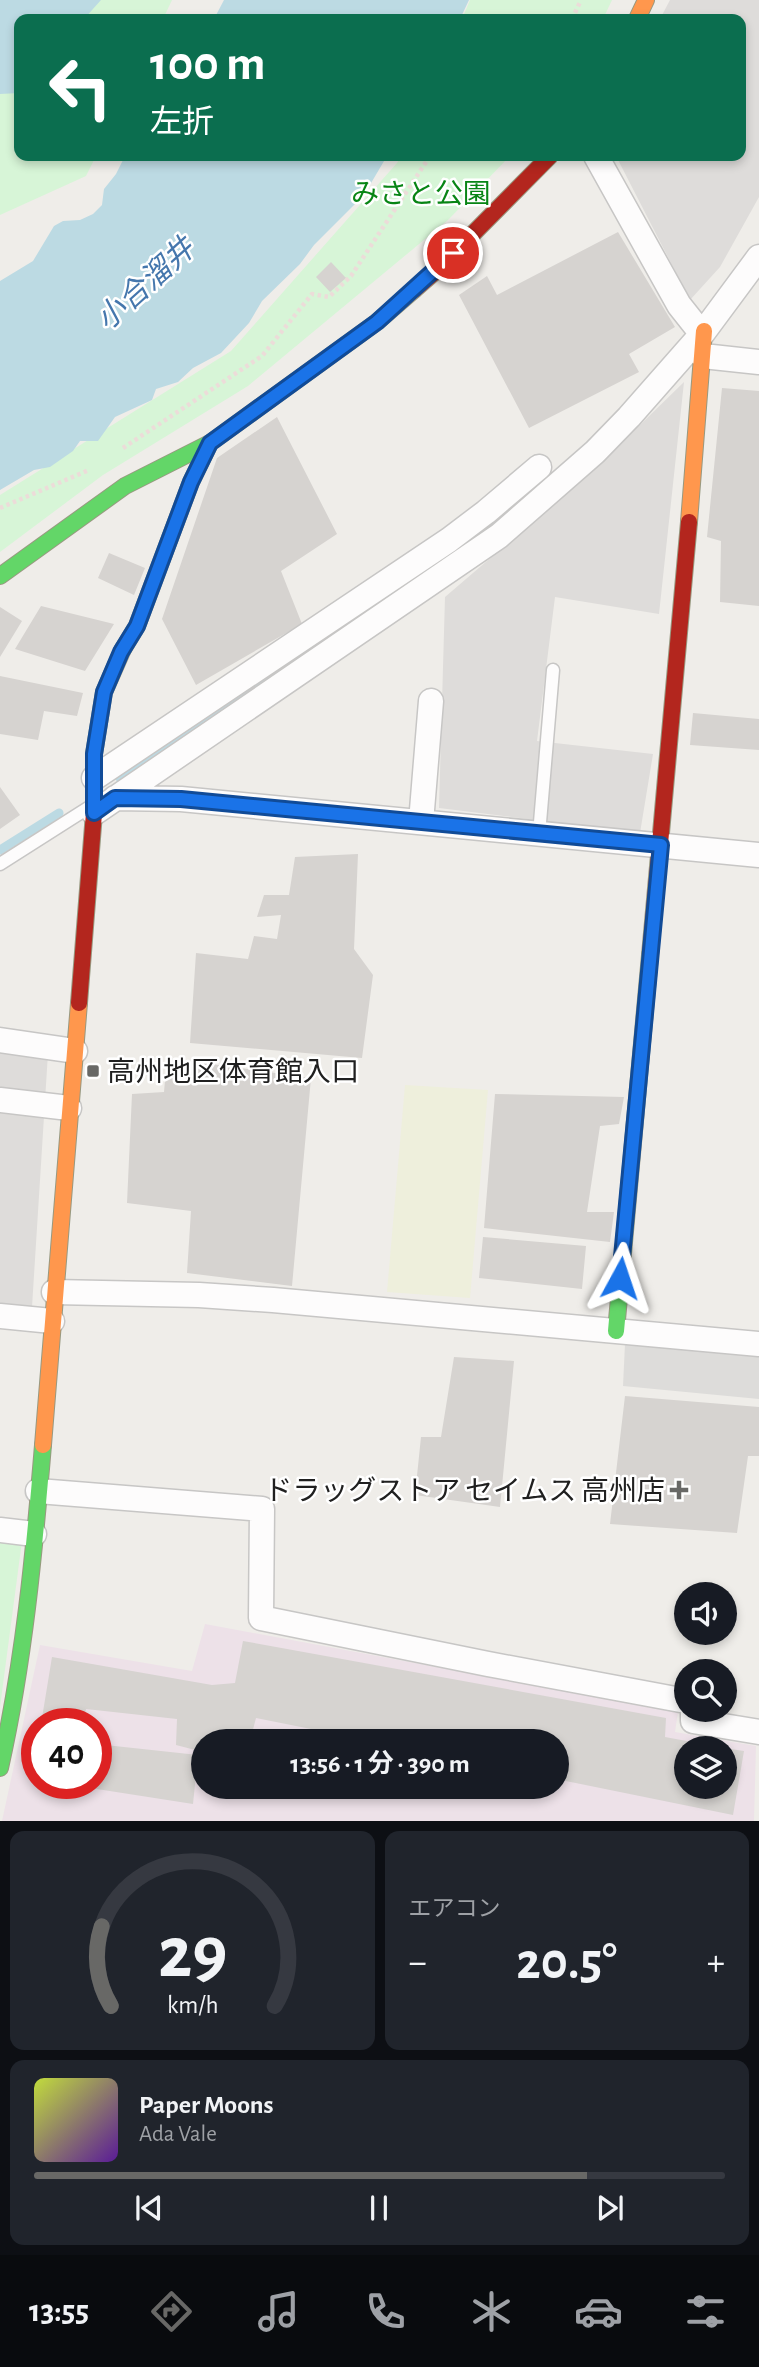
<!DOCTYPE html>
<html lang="ja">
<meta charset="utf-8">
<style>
body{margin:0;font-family:"Alegreya Sans","Noto Sans JP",sans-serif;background:#20242c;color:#f1f3f6;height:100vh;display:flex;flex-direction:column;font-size:26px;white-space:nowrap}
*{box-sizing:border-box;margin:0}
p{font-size:23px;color:#9ea1a6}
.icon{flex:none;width:38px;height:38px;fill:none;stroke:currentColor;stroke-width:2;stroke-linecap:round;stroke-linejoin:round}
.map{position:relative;height:1821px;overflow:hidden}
.drawer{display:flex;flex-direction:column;gap:10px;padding:10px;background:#0d0f14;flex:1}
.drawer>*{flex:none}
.top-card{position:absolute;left:14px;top:14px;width:732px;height:147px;border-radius:14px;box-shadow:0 4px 10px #0003;background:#0b6e4f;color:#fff;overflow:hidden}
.fabs{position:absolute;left:674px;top:1582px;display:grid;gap:14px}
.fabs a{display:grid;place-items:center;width:63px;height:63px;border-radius:50%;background:#171b24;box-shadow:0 4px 10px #0003;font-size:35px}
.speed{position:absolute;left:21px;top:1708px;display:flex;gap:14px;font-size:35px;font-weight:700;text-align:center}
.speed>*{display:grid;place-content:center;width:91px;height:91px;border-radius:50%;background:#171b24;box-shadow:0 4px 10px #0003;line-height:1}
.speed .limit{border:10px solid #d22;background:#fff;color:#111}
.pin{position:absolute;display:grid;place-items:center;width:60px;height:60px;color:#fff;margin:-30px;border:4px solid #fff;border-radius:50%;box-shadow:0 2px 7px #0007}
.me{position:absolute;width:77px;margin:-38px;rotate:5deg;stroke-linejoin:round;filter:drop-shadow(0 0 5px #0008)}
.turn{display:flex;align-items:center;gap:24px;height:147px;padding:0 21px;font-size:32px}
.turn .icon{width:91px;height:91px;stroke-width:2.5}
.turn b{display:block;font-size:49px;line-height:60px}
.big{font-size:52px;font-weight:700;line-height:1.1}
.drawer .tile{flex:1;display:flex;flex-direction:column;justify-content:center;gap:10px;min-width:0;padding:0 24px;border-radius:14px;background:#20242c}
.drawer .dial{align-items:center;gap:0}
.dial svg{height:182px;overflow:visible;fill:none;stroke:#363941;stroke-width:7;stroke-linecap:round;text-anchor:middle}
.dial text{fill:#f1f3f6;stroke:none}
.song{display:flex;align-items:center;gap:21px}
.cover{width:84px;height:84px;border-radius:10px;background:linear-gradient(135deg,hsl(70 70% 55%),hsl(270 70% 35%))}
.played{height:7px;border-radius:4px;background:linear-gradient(90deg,#686866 80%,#363941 80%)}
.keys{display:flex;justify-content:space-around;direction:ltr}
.heat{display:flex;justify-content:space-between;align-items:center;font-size:38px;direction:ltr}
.drawer .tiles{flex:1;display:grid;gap:10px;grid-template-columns:1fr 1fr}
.tile:last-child{grid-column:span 2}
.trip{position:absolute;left:191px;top:1729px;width:378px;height:70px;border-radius:35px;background:#171b24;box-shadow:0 4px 10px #0003;font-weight:700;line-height:70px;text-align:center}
.dock{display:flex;height:112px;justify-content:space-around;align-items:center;background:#090b0e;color:#9ea1a6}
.dock .icon{width:49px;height:49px}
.dock .on{color:#686866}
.dock b{font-size:32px;color:#f1f3f6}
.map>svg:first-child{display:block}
.residential{fill:#dedcda}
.industrial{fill:#ede1e8;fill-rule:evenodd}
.religious{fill:#dddcda}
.farmland{fill:#eeefdc}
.park{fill:#d7f5d7}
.water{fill:#bcdae3}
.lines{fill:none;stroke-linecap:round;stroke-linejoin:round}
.stream{stroke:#bcdae3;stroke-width:9}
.building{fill:#d6d3d0}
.lane-casing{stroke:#c7c6c5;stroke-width:15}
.street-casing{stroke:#c7c6c5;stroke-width:27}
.fast-casing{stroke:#989980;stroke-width:18}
.slow-casing{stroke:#989980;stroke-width:18}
.jam-casing{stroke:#989980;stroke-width:18}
.path{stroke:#ecdcd9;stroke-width:4.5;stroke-dasharray:3.5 3.5;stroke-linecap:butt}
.lane{stroke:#fdfcfc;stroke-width:12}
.street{stroke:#fdfcfc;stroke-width:24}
.fast{stroke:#63d668;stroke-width:16}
.slow{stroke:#ff974d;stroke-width:16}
.jam{stroke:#b3261e;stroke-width:16}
.route-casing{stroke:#114b97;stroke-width:18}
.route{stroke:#1a73e8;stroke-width:12}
.poi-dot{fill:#686866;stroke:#fff;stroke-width:2.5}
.labels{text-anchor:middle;stroke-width:5;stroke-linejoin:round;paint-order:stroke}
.park-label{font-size:28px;fill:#088515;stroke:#fff}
.poi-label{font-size:28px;fill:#202020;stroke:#fff;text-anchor:start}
.water-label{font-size:30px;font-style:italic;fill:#4577ad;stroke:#fff}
</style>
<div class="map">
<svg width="759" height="1821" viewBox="0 0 759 1821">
<rect width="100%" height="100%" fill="#efede9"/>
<!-- residential -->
<path class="residential" d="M670,0H759V197L720,267L690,300L616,156H740V19H660Z
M684,382L659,614L555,597L537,741L653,754L640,833L439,808L445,597L601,463Z
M0,1048L48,1053L32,1307L0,1303Z"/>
<!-- industrial -->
<path class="industrial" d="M205,1624L678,1712L675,1732L756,1746L754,1821H2L40,1645L192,1671ZM37,1724H96V1783H37ZM203,1741H556V1787H203ZM686,1748H724V1787H686Z"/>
<!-- religious -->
<path class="religious" d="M625,1344L759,1356V1399L623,1386Z"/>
<!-- farmland -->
<path class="farmland" d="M405,1085L488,1090L470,1298L387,1292Z"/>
<!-- park -->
<path class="park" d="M0,0H172L163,19H19V156H96L86,176L0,215Z
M470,0H612L603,19H462Z
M401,156H510L448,220L248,386L103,475L0,552V495L231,351L397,163Z
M0,1539L22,1541L0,1707Z"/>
<!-- water -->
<path class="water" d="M0,0H101L84,19H19V93L0,94Z
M224,0H469L460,19H214Z
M125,156H387L364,195L314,245L300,264L262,301L249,323L221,353L193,368L178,382L156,389L152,400L115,417L98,441H80L73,451L50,467L34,470L0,490V281L33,261L54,226L63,221L80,220L93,214L102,205L104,189L116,174Z"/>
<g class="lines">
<!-- stream -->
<path class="stream" d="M119,777L309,649
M0,850L59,813"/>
</g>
<!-- building -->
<path class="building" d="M618,232L675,327L629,354L639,372L529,428L459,295L487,276L497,295Z
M331,262L346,278L330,292L316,277Z
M722,388L759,391V606L720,602L721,541L707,537Z
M277,417L337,534L281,571L302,624L196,685L162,619L217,458Z
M109,553L145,568L134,595L98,578Z
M41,606L114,624L85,671L15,649Z
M0,607L22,621L0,657Z
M0,676L83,693L77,716L44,711L38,740L0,734Z
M693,713L759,719V750L690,745Z
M0,787L20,815L0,829Z
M358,854L354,949L373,975L362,1058L190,1043L196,953L248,959L254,936L277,939L281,915L257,917L264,895H289L295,857Z
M167,1058L311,1078L292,1286L187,1273L191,1211L127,1203L132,1094L164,1092Z
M495,1094L624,1097L619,1124L600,1126L587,1212H614L610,1242L484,1228Z
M483,1237L586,1246L582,1289L479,1278Z
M454,1357L514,1361L500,1507L415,1495L421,1437H441Z
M625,1396L759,1407V1456H748L737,1533L610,1524Z
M243,1641L666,1718L665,1737L719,1747L686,1748V1787H724V1748L744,1751L733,1815L556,1779V1741H371L256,1718L250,1741H203V1752L176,1745L177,1719L86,1709L83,1724H41L52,1657L212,1685L235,1683Z
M96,1744L198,1755L193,1804L84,1787V1783H96Z"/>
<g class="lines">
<defs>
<path id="lane" d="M539,834L553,670
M0,864L88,808"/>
<path id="street" d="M596,156L679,305L702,334
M703,356L759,362
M94,778L449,540L486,512L539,467
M115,798L181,799L759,855
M94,813L499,536L595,452L629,417L702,334L759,257
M421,822L431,701
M0,1040L75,1051
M0,1100L69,1108
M54,1292L199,1295L273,1300L759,1344
M0,1316L52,1321
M38,1491L262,1509L261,1618L488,1664L686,1701
M0,1530L34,1534
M693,1710V1721L759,1732"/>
<path id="fast" d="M0,576L125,486L210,443
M616,1331L650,955
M0,1768C24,1661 34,1554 43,1445"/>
<path id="slow" d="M637,19L646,0
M689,522L704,331
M123,649L137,626L191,482L210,443L377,322L414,290
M43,1445L79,1003"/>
<path id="jam" d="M414,290L437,270L550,156
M650,955L689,522
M79,1003L94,813V754L104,692L123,649"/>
</defs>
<!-- lane casing -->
<use href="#lane" class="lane-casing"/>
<!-- street casing -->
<use href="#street" class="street-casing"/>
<!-- fast casing -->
<use href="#fast" class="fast-casing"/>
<!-- slow casing -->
<use href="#slow" class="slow-casing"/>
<!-- jam casing -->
<use href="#jam" class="jam-casing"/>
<!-- path -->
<path class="path" d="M572,19L581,0
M123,448L262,356L312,294L329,297L351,276L430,156
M0,508L89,470"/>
<!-- lane -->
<use href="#lane" class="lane"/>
<!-- street -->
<use href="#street" class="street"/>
<!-- fast -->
<use href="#fast" class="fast"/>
<!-- slow -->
<use href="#slow" class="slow"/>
<!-- jam -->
<use href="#jam" class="jam"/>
</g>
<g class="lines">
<defs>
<path id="route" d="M453,253L377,322L210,443L191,482L137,626L121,652L104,692L94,754V813L115,798L181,799L661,845L620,1278"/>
</defs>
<!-- route casing -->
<use href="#route" class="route-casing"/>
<!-- route -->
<use href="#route" class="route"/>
</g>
<!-- markers -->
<g class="poi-dot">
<rect x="86" y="1064" width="14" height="14" rx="3.5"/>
<path d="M675.5 1479.5h7v7h7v7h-7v7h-7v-7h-7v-7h7z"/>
</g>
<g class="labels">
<!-- park labels -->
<g class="park-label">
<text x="421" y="203">みさと公園</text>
</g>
<!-- poi labels -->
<g class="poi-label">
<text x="107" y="1081">高州地区体育館入口</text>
<text x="665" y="1500" text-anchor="end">ドラッグストア セイムス 高州店</text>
</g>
<!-- water labels -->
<g class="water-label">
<text transform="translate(145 284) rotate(-42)" y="10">小合溜井</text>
</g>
</g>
</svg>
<div class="fabs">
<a><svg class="icon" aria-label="sound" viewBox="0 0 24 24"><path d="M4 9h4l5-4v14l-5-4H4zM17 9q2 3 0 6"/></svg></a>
<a><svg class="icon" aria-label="search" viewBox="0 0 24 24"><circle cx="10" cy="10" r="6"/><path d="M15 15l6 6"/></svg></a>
<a><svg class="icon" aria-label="layers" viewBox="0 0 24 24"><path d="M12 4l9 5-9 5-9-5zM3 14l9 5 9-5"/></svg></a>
</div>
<div class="speed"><div class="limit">40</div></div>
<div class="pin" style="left:453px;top:253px;background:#d93025"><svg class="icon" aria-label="arrive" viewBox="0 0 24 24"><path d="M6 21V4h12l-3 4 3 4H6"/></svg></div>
<svg class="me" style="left:620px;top:1278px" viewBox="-20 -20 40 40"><path d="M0-17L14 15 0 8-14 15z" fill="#1a73e8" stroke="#fff" stroke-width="4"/></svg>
<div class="trip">13:56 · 1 分 · 390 m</div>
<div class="top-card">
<div class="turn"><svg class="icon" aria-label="left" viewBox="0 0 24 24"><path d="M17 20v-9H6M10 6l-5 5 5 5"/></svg><div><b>100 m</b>左折</div></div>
</div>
</div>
<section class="drawer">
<div class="tiles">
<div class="tile dial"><svg viewBox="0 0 100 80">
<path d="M14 69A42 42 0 1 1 86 69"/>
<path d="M14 69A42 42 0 0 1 10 34" stroke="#686866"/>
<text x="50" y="56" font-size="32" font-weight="700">29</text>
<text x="50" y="72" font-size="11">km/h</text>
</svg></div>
<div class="tile"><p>エアコン</p>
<div class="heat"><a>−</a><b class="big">20.5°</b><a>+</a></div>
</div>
<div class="tile">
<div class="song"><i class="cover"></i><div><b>Paper Moons</b><p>Ada Vale</p></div></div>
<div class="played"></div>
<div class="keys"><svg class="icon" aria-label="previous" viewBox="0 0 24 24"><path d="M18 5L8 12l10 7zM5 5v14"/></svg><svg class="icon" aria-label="pause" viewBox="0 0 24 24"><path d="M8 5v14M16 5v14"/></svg><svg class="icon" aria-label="next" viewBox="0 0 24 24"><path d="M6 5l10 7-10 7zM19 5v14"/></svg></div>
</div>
</div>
</section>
<nav class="dock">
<b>13:55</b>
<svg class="icon on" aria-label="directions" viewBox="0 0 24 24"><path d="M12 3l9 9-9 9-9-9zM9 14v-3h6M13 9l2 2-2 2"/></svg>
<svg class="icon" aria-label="music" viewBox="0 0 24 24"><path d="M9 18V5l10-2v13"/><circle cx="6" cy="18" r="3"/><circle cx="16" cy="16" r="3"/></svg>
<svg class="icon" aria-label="phone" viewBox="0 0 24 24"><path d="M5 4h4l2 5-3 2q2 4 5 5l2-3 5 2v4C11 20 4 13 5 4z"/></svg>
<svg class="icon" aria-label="climate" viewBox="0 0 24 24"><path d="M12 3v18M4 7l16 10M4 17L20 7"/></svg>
<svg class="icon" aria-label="car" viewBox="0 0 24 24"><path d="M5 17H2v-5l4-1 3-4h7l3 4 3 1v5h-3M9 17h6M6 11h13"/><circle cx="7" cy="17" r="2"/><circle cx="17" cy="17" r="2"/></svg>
<svg class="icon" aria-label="filters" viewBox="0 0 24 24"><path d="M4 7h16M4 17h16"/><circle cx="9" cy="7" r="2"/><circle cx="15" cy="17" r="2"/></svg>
</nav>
